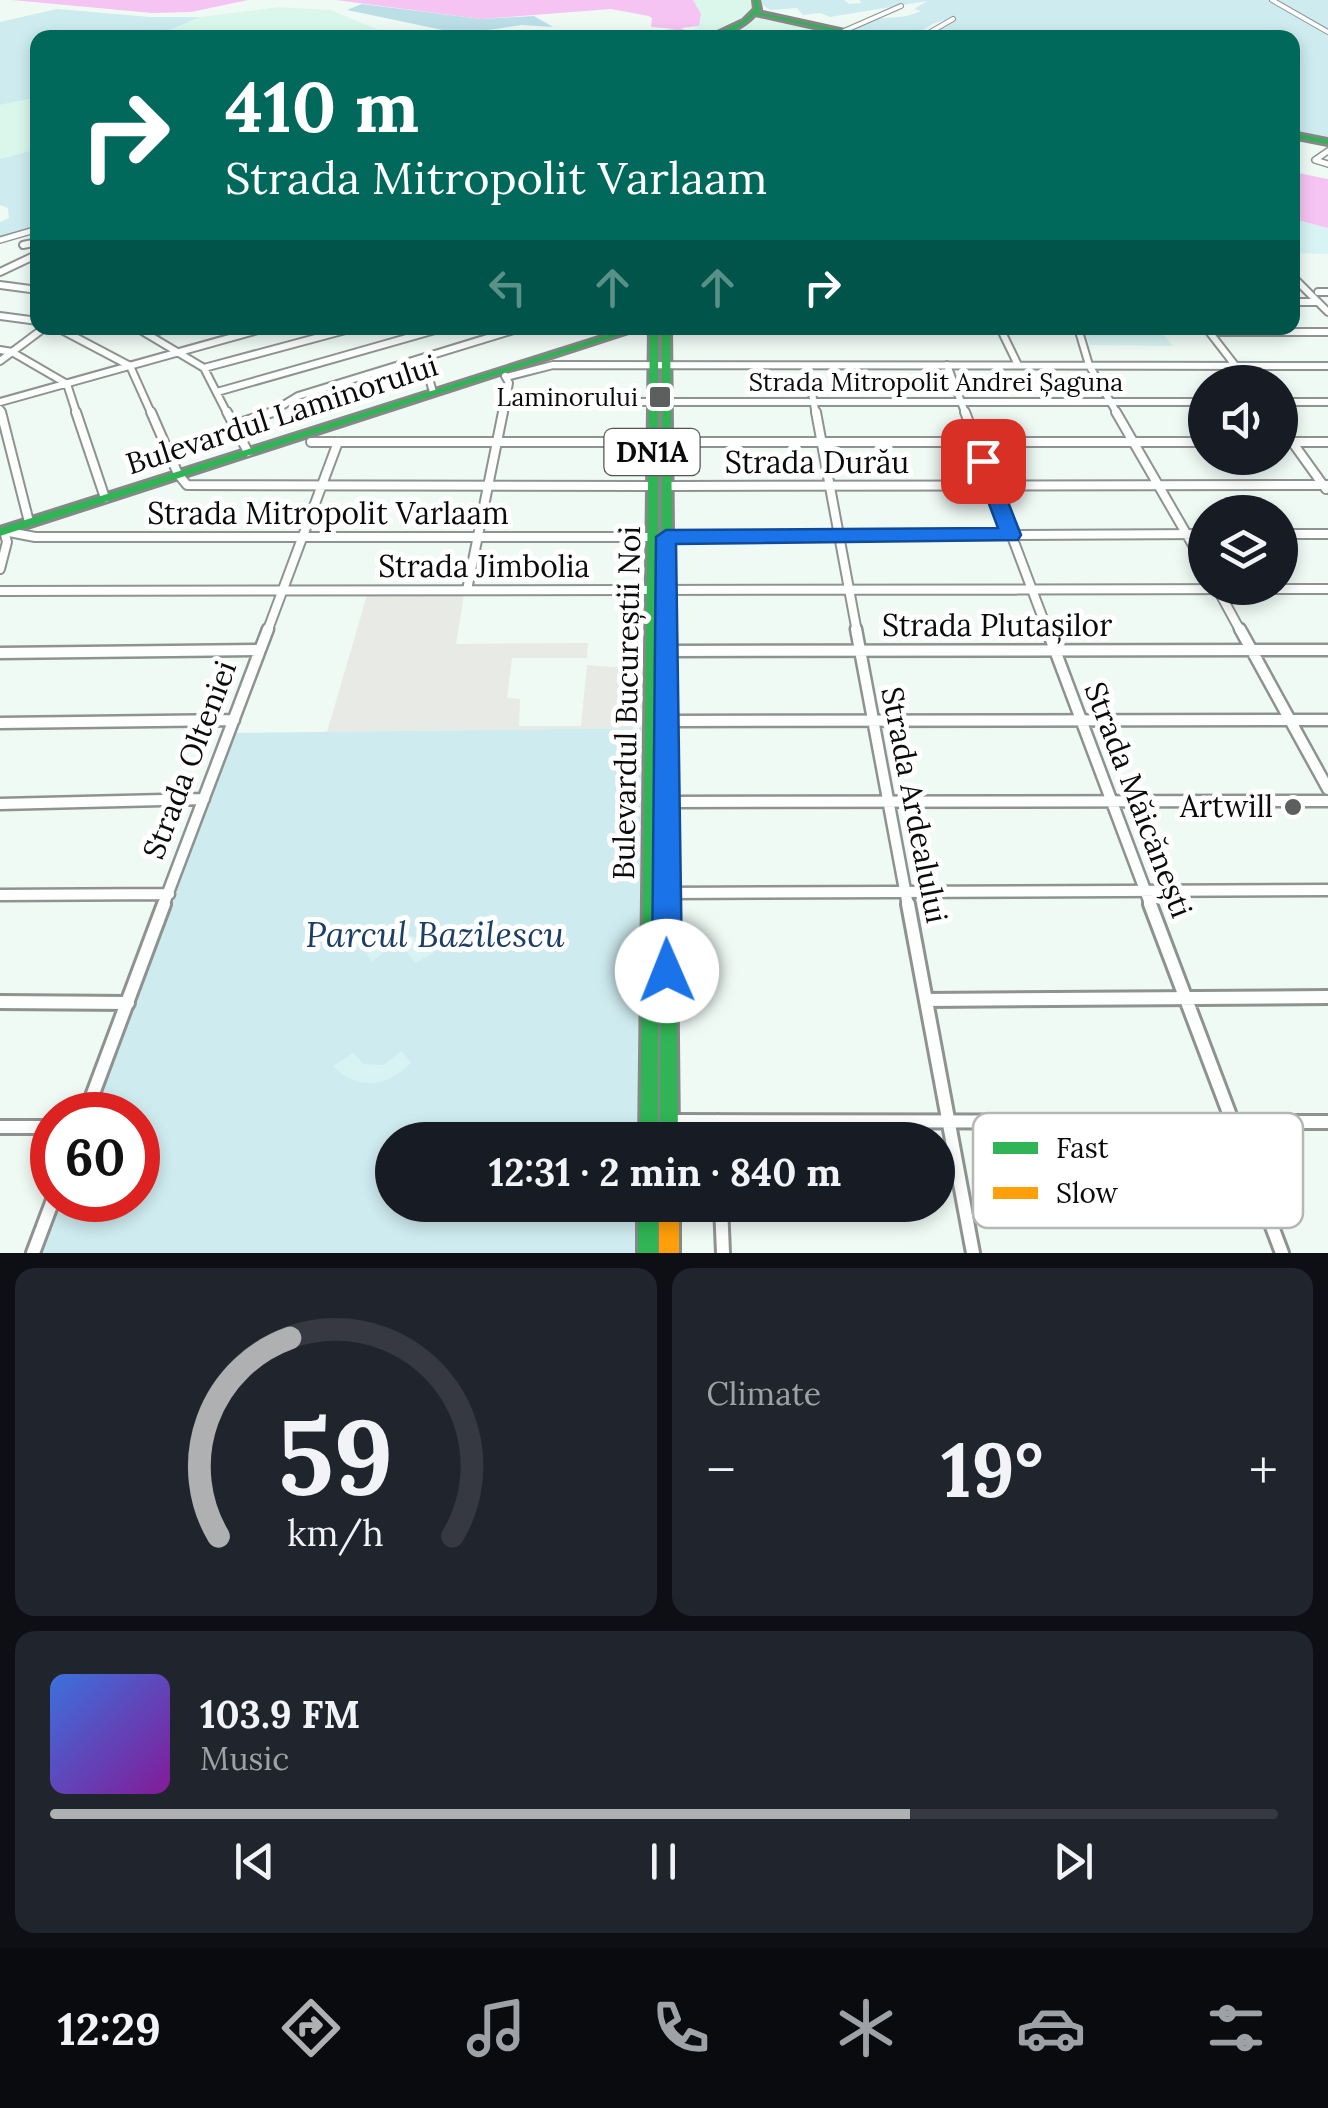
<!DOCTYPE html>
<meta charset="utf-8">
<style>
body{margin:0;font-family:Lora,serif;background:#20242c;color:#f1f3f6;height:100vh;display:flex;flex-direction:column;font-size:38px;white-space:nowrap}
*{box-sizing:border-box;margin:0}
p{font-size:32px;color:#9ea1a6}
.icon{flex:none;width:55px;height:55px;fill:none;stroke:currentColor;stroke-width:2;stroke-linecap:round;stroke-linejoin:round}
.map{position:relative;height:1253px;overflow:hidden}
.sheet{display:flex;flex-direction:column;gap:15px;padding:15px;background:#0d0f14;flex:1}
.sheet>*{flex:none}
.top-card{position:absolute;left:30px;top:30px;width:1270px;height:305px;border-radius:20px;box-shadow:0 5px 15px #0003;background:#00695c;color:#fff;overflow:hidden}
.fabs{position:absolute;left:1188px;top:365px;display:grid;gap:20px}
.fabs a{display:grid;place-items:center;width:110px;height:110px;border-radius:50%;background:#171b24;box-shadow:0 5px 15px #0003;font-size:50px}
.speed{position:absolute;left:30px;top:1092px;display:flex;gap:20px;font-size:50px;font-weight:700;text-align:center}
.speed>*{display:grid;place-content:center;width:130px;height:130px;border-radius:50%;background:#171b24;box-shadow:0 5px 15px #0003;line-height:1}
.speed .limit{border:15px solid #d22;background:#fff;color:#111}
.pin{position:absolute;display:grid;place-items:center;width:85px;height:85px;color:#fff;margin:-42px;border-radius:20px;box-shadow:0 5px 15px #0006}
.me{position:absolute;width:110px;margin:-55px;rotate:359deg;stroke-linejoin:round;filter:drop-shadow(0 0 8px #0008)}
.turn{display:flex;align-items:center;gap:35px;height:210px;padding:0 30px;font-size:45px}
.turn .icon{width:130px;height:130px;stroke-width:2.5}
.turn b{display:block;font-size:70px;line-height:85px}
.lanes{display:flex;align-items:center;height:95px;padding:0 30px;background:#0003;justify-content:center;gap:50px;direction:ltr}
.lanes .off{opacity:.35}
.big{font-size:75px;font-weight:700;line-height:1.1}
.sheet .card{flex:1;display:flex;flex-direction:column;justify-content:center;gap:15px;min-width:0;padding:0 35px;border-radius:20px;background:#20242c}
.sheet .dial{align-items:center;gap:0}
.dial svg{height:260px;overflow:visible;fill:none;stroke:#363941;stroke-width:7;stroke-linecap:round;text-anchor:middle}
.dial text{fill:#f1f3f6;stroke:none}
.song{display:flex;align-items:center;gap:30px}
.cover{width:120px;height:120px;border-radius:15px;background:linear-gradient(135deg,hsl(220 70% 55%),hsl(290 70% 35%))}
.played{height:10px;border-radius:5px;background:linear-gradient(90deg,#aeb0b1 70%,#363941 70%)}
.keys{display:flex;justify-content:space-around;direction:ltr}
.heat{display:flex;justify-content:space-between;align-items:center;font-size:55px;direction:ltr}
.sheet .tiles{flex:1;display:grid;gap:15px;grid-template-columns:1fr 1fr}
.card:last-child{grid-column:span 2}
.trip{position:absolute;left:375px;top:1122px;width:580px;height:100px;border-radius:50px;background:#171b24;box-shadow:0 5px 15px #0003;font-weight:700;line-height:100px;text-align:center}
.tabs{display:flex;height:160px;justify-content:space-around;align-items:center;background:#090b0e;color:#9ea1a6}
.tabs .icon{width:70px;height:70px}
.tabs .current{color:#aeb0b1}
.tabs b{font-size:45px;color:#f1f3f6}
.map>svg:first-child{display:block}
.industrial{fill:#e8eae5}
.farmland{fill:#dbf7ec}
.green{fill:#ceebef}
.forest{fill:#bcdee7}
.pitch{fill:#d8f3f3}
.water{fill:#f5c4f2}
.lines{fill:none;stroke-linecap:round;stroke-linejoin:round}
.street-far5-casing{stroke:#8e9390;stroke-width:6}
.street-far4-casing{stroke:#8e9390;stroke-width:8}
.street-far3-casing{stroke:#8e9390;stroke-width:10}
.street-far2-casing{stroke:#8e9390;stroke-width:12}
.street-far1-casing{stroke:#8e9390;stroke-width:15}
.street-casing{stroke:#8e9390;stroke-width:18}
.fast-casing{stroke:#848987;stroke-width:6}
.slow-casing{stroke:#848987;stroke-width:6}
.street-far5{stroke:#fdfefe;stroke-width:4}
.street-far4{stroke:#fdfefe;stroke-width:5}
.street-far3{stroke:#fdfefe;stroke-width:6}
.street-far2{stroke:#fdfefe;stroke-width:8}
.street-far1{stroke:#fdfefe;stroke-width:10}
.street{stroke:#fdfefe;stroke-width:12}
.fast{fill:#30b455;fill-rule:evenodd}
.slow{fill:#ff9f0a;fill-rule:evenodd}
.route{fill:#1a73e8;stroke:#114b97;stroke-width:2.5}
.poi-dot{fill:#5b5f5d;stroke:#fff;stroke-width:4}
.labels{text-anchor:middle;stroke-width:10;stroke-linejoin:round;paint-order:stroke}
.far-street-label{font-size:25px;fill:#0b0b0b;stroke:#fff}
.far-poi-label{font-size:25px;fill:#0b0b0b;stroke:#fff;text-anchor:end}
.shield{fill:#fff;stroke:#545454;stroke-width:2.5}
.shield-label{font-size:28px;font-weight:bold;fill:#0b0b0b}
.street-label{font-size:30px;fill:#0b0b0b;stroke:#fff}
.poi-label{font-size:30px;fill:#0b0b0b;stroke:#fff;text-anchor:end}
.near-park-label{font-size:35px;font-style:italic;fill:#1b3f64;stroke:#fff}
.key{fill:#fff;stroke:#b6b6b6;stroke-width:2.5}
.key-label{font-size:28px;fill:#0b0b0b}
</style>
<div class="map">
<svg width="1328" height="1253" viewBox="0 0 1328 1253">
<rect width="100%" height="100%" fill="#effaf5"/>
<!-- industrial -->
<path class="industrial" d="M367,595H464L456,644L588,643L587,658H512L507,698L520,699L519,726H581L587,665L639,669L643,674L646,728L327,732Z"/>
<!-- farmland -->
<path class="farmland" d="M693,0H756L751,16L868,38H688L689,32L699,26L701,15Z
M279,7L330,10L396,37L154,38L200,17Z
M37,97V149L0,159V105Z"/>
<!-- green -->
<path class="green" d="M756,0H844L849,4L862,3L859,0H1328V139L1293,131L1292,38L924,37L951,21C935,18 926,30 912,36C892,43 865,35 844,31C851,28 860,22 867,20C884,16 903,20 921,11L914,9L927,1L830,17L820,13L803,15L797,8L770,10Z
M57,9L150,17H200L154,37L38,38L37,97L0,105V22Z
M37,149V228L0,239V222L9,218L8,208L0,205V159Z
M646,728L637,1140H392V1205H636L635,1253H42L61,1200H138V1115H93L236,733Z"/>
<!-- forest -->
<path class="forest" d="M362,4L481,19L534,16L553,27L522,25L462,34L347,10Z"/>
<!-- pitch -->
<path class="pitch" d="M1292,219L1328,228V254L1293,253Z
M1083,328H1158L1173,346L1090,345Z
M403,932L422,941L434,953L415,963L407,952L390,948L371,962L364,946L384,935Z
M402,1051L411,1063C386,1087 359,1092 333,1066L353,1053L363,1064L383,1065Z"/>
<!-- water -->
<path class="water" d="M12,0H248L191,12L152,13Z
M336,0H693L701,14L699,26L681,28L691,33L688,37L660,38L654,31L676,29L651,27L652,18L649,16L611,9L481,19Z
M1293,172L1328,179V228L1293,219Z"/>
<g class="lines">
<defs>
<path id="street-far5" d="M1272,0L1328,32
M844,31L901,6
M920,38L953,19"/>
<path id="street-far4" d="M1328,151L1315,160L1328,164
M0,240L38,229
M31,243L38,242"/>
<path id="street-far3" d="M23,245L38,242
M0,272L38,254
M1292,276L1328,312
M0,285L38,290
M1318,292H1328
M1292,302H1318
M0,316L38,321
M58,328L130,366L152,415
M137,328L204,368L228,415
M1000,328L1018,365
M1078,328L1089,365L1118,415
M1207,329L1248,382
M1210,332H1328
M147,333L171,328
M0,350L12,352L67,384L77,415
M423,358L433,392
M0,361L44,328
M947,365L966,415
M807,366L816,415
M204,368L353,328
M506,377L553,365L1328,366
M217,392L442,328
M505,401L653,402
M0,402L265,328
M666,402H1205
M1280,402H1328
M0,409L1,415
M267,415L298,396L520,328
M503,415L509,383L505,376"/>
<path id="street-far2" d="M1,412L29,522
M76,412L105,498
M151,412L178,474L187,485L654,486
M227,412L248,452
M816,412L857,632
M965,412L1048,632
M1116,412L1205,566
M234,425L273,412
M1280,425L1326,489
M311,442H1205
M1280,442H1328
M666,486L1328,485
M1280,534H1328
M666,537L1205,534
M0,569L7,542L4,531L35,537H653
M1217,588L1241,632
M467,590L503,412
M0,591L1328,589
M267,632L338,442"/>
<path id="street-far1" d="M856,629L908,906
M1047,629L1151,906
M1240,629L1328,789
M666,651L1328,650
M0,653L260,650
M666,721L1328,720
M0,723L234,720
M666,802L1328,801
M0,804L204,799
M666,893L1328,890
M0,895L169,894
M163,906L268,629"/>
<path id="street" d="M908,904L973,1253
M1150,904L1282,1253
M926,1000L1328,997
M0,1002L128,1003
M85,1115L164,904
M671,1121L1328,1122
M718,1121L719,1140
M0,1127H52
M721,1205L723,1253
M33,1253L53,1200"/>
<path id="fast" d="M754,0H758L760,9L758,12L876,38H864L755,14C744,26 724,37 707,38L743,21L755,9Z
M1292,133L1328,140V144L1292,137Z
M630,328H641L0,536V528Z
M650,328H658V1140H640Z
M662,328H670L678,1140H660Z
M638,1205H658V1253H638Z"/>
<path id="slow" d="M659,1205H679V1253H659Z"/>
</defs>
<!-- street-far5 casing -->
<use href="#street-far5" class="street-far5-casing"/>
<!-- street-far4 casing -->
<use href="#street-far4" class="street-far4-casing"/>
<!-- street-far3 casing -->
<use href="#street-far3" class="street-far3-casing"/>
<!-- street-far2 casing -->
<use href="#street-far2" class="street-far2-casing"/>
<!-- street-far1 casing -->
<use href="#street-far1" class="street-far1-casing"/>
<!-- street casing -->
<use href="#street" class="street-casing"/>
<!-- fast casing -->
<use href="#fast" class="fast-casing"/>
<!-- slow casing -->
<use href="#slow" class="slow-casing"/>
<!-- street-far5 -->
<use href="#street-far5" class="street-far5"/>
<!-- street-far4 -->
<use href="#street-far4" class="street-far4"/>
<!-- street-far3 -->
<use href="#street-far3" class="street-far3"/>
<!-- street-far2 -->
<use href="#street-far2" class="street-far2"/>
<!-- street-far1 -->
<use href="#street-far1" class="street-far1"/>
<!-- street -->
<use href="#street" class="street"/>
<!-- fast -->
<use href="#fast" class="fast"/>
<!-- slow -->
<use href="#slow" class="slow"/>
</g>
<!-- route -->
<path class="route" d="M983,455L992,461L1021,535L1018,540L676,544L682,971L678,981L667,986L657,981L652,971L656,537L666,530L998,528L973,461Z"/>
<!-- markers -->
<g class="poi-dot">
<rect x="648" y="385" width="24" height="24" rx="5"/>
<circle cx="1293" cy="807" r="10"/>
</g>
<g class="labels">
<!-- far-street labels -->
<g class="far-street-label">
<text x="936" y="391">Strada Mitropolit Andrei Șaguna</text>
</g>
<!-- far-poi labels -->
<g class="far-poi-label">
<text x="638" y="406">Laminorului</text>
</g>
<!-- shield labels -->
<rect class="shield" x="604.5" y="429" width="95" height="46" rx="8"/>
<g class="shield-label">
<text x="652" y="462">DN1A</text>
</g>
<!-- street labels -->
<g class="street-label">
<text transform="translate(282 415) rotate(-18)" y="10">Bulevardul Laminorului</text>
<text x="817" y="473">Strada Durău</text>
<text x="328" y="524">Strada Mitropolit Varlaam</text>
<text x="484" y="577">Strada Jimbolia</text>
<text x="997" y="636">Strada Plutașilor</text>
<text transform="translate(627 703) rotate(-89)" y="10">Bulevardul Bucureștii Noi</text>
<text transform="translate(190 760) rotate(-69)" y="10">Strada Olteniei</text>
<text transform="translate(1138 800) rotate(69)" y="10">Strada Măicănești</text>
<text transform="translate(914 805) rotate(79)" y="10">Strada Ardealului</text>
</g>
<!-- poi labels -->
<g class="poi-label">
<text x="1273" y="817">Artwill</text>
</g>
<!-- near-park labels -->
<g class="near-park-label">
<text x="435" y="947">Parcul Bazilescu</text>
</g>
</g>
<!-- legend -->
<rect x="973" y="1113" width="330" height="115" rx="15" class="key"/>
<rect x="993" y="1142" width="45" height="12" fill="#30b455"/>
<rect x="993" y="1187" width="45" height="12" fill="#ff9f0a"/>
<g class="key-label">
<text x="1056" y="1158">Fast</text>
<text x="1056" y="1203">Slow</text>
</g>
</svg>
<div class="fabs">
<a><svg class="icon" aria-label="sound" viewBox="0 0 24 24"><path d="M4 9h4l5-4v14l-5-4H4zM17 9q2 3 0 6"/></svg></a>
<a><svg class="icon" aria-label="layers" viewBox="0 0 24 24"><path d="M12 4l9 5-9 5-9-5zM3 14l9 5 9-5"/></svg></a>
</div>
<div class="speed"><div class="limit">60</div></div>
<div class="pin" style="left:983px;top:461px;background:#d93025"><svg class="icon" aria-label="arrive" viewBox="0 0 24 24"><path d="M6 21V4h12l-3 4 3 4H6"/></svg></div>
<svg class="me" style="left:667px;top:971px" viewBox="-20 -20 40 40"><circle r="19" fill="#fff"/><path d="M0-13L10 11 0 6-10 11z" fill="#1a73e8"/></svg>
<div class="trip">12:31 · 2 min · 840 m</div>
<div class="top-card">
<div class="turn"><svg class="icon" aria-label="right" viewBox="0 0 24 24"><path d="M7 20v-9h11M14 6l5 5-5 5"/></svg><div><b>410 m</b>Strada Mitropolit Varlaam</div></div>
<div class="lanes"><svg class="icon off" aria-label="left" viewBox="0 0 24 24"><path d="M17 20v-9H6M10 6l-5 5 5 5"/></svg><svg class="icon off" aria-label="ahead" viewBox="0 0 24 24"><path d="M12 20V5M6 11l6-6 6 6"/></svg><svg class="icon off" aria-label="ahead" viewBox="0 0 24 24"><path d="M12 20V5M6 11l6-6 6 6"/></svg><svg class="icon" aria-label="right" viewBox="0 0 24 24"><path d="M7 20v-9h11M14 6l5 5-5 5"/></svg></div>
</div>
</div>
<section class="sheet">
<div class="tiles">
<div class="card dial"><svg viewBox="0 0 100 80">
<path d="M14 69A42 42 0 1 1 86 69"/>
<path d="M14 69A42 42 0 0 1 36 8" stroke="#aeb0b1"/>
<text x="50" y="56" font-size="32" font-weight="700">59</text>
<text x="50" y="72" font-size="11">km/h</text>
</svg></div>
<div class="card"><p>Climate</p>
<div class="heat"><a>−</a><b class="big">19°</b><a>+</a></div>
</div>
<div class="card">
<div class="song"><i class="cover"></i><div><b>103.9 FM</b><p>Music</p></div></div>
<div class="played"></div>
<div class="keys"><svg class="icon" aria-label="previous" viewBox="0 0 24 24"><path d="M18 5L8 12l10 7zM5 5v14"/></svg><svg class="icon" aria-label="pause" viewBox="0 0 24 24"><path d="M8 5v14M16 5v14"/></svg><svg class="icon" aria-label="next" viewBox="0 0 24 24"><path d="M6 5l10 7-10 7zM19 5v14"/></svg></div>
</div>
</div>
</section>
<nav class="tabs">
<b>12:29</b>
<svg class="icon current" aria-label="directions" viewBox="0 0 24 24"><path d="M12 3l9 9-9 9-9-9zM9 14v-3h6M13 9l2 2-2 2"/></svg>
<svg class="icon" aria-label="music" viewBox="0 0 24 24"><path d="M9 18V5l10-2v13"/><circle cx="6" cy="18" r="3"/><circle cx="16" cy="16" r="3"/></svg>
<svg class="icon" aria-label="phone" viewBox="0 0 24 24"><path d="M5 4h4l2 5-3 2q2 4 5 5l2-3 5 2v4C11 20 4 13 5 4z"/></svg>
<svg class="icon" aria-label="climate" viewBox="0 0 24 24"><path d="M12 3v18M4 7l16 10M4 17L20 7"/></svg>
<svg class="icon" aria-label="car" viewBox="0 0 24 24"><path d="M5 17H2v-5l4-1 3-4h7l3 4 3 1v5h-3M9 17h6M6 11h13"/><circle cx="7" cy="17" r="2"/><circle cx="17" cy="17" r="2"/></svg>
<svg class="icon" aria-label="filters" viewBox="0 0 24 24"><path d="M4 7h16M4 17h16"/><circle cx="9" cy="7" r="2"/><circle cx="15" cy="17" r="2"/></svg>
</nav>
